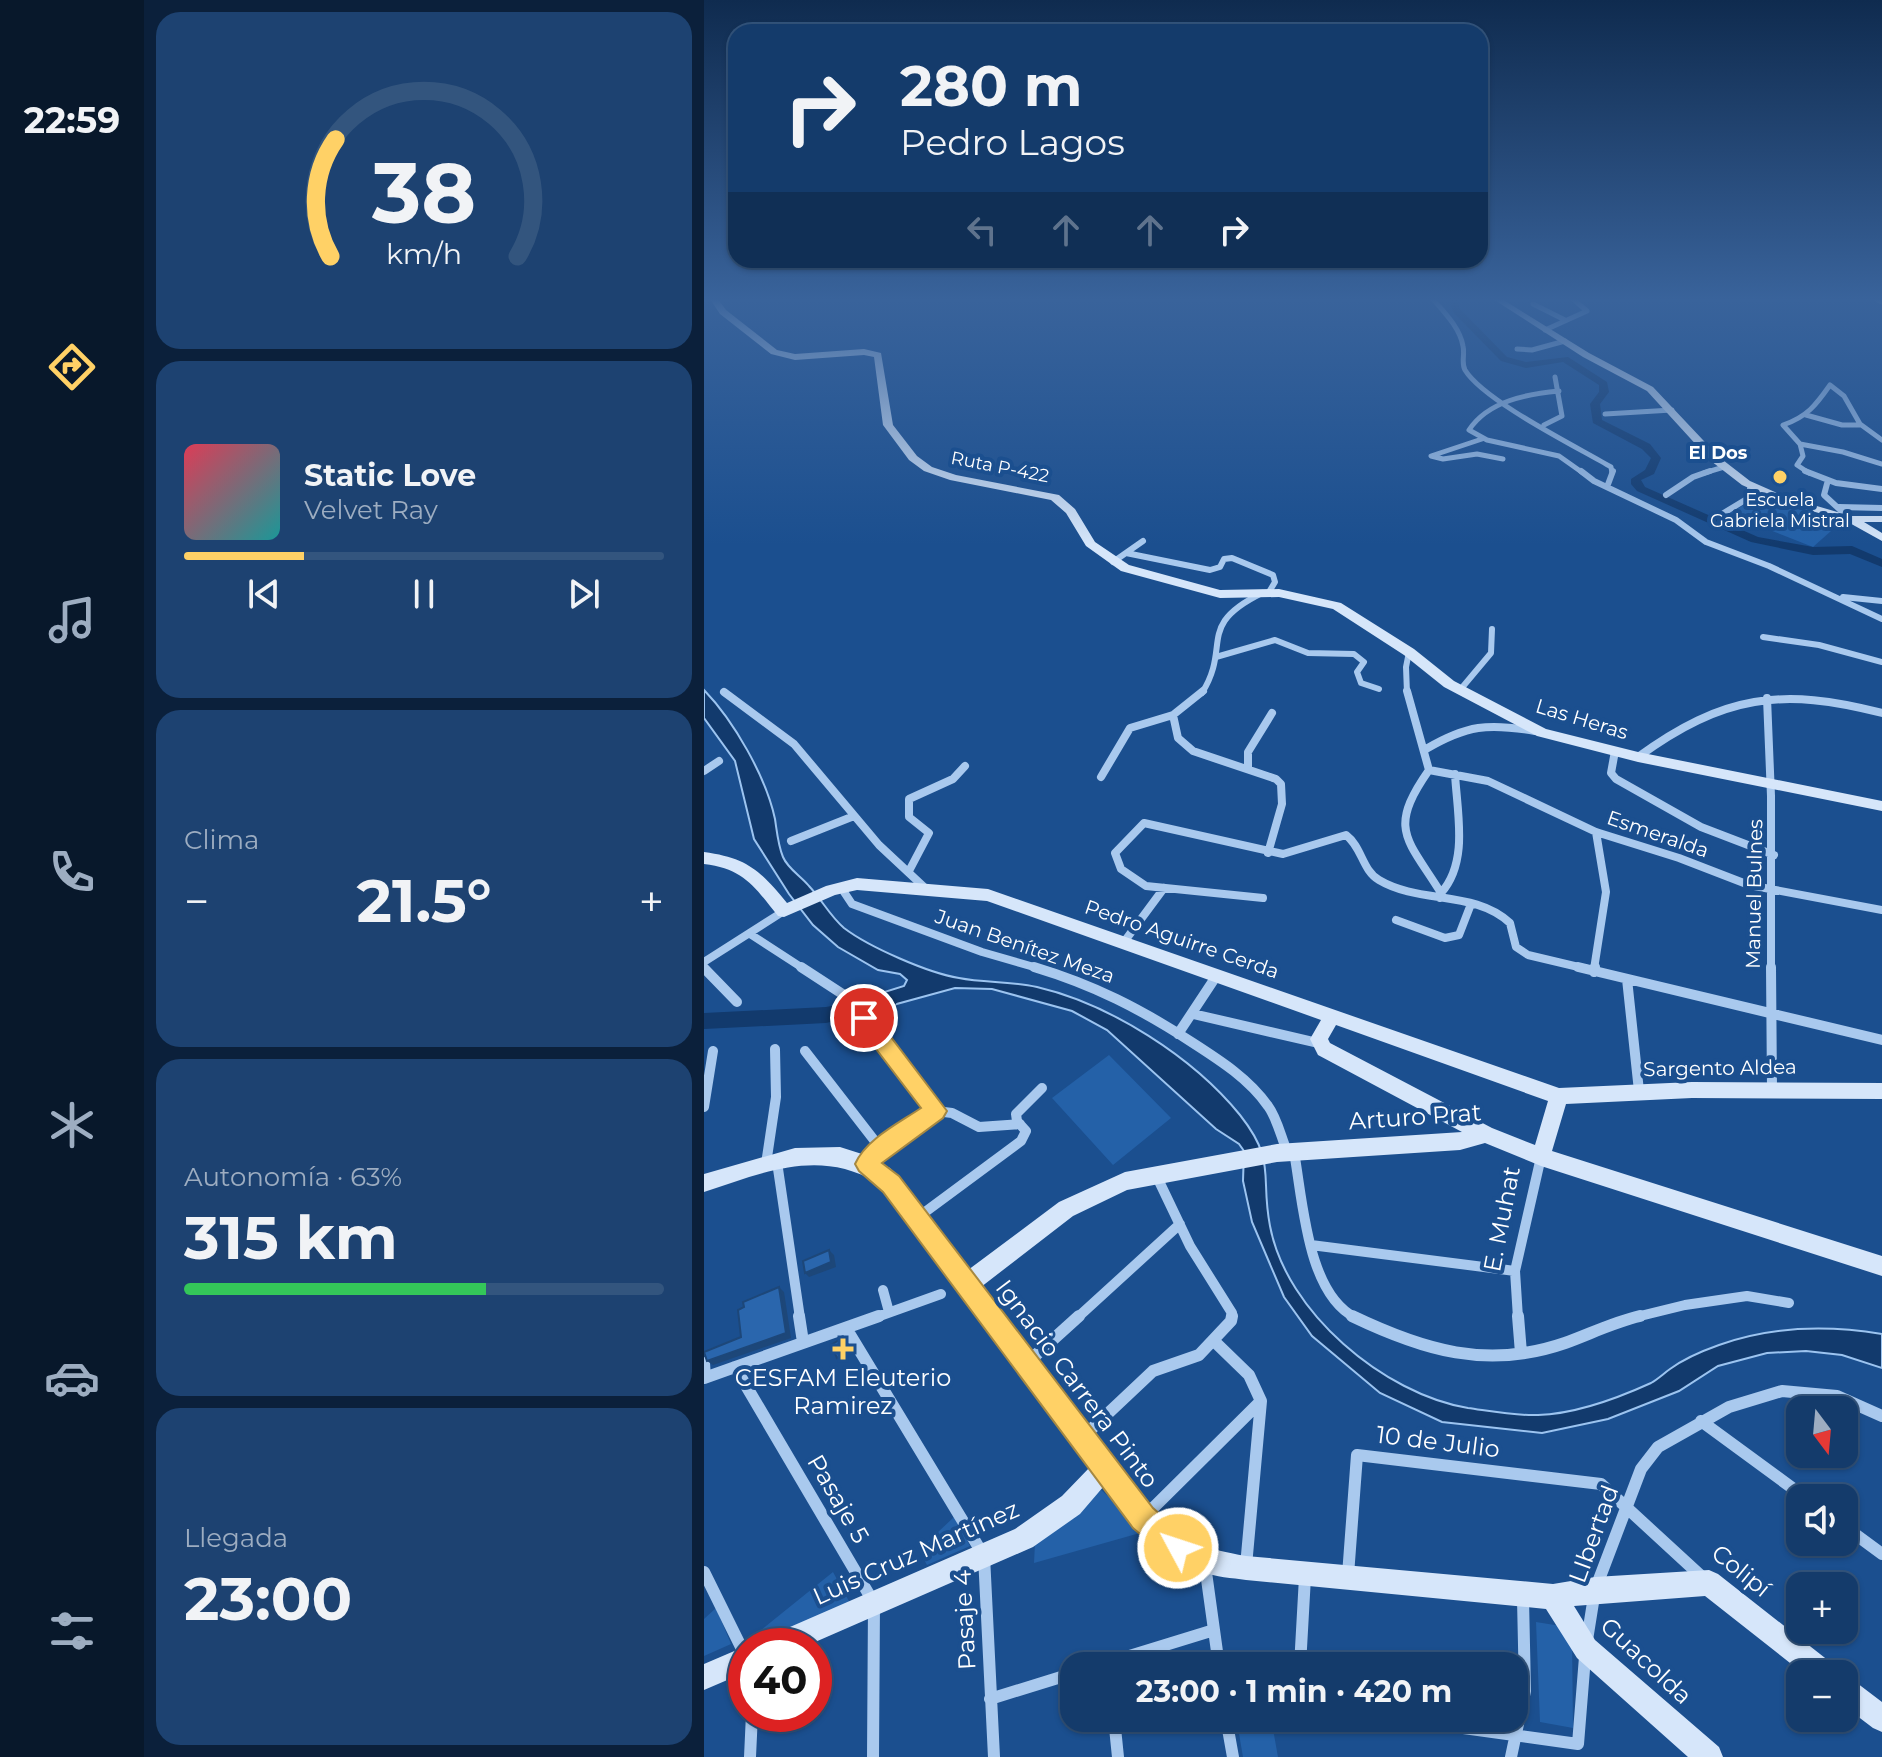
<!DOCTYPE html>
<html lang="es">
<meta charset="utf-8">
<style>
body{margin:0;font-family:Montserrat,sans-serif;background:#1d4271;color:#f1f3f6;height:100vh;display:flex;flex-direction:column;font-size:30px;white-space:nowrap}
*{box-sizing:border-box;margin:0}
p{font-size:26px;color:#9dadc1}
.icon{flex:none;width:44px;height:44px;fill:none;stroke:currentColor;stroke-width:2;stroke-linecap:round;stroke-linejoin:round}
.map{position:relative;flex:1;overflow:hidden}
.side{display:flex;flex-direction:column;gap:12px;padding:12px;background:#0b203b;width:560px}
.side>*{flex:none}
.hud{position:absolute;left:24px;top:24px;width:760px;height:244px;border-radius:24px;box-shadow:0 2px 6px #0004,0 0 0 2px #33557e;background:#143b6b;color:#f1f3f6;overflow:hidden}
.needle{width:52px;rotate:164deg}
.fabs{position:absolute;left:1082px;top:1396px;display:grid;gap:16px}
.fabs a{display:grid;place-items:center;width:72px;height:72px;border-radius:16px;background:#143b6b;box-shadow:0 2px 6px #0004,0 0 0 2px #33557e;font-size:40px}
.speed{position:absolute;left:24px;top:1628px;display:flex;gap:16px;font-size:40px;font-weight:700;text-align:center}
.speed>*{display:grid;place-content:center;width:104px;height:104px;border-radius:50%;background:#143b6b;box-shadow:0 2px 6px #0004,0 0 0 2px #33557e;line-height:1}
.speed .limit{border:12px solid #d22;background:#fff;color:#111}
.pin{position:absolute;display:grid;place-items:center;width:68px;height:68px;color:#fff;margin:-34px;border:4px solid #fff;border-radius:50%;box-shadow:0 2px 8px #0007}
.me{position:absolute;width:88px;margin:-44px;rotate:310deg;stroke-linejoin:round;filter:drop-shadow(0 0 6px #0008)}
.turn{display:flex;align-items:center;gap:28px;height:168px;padding:0 40px;font-size:36px}
.turn .icon{width:104px;height:104px;stroke-width:2.5}
.turn b{display:block;font-size:56px;line-height:68px}
.lanes{display:flex;align-items:center;height:76px;padding:0 40px;background:#0003;justify-content:center;gap:40px;direction:ltr}
.lanes .off{opacity:.35}
.big{font-size:60px;font-weight:700;line-height:1.1}
.side .tile{flex:1;display:flex;flex-direction:column;justify-content:center;gap:12px;min-width:0;padding:0 28px;border-radius:24px;background:#1d4271}
.side .dial{align-items:center;gap:0}
.dial svg{height:208px;overflow:visible;fill:none;stroke:#33557e;stroke-width:7;stroke-linecap:round;text-anchor:middle}
.dial text{fill:#f1f3f6;stroke:none}
.song{display:flex;align-items:center;gap:24px}
.cover{width:96px;height:96px;border-radius:12px;background:linear-gradient(135deg,hsl(350 70% 55%),hsl(180 70% 35%))}
.played{height:8px;border-radius:4px;background:linear-gradient(90deg,#ffd166 25%,#33557e 25%)}
.keys{display:flex;justify-content:space-around;direction:ltr}
.heat{display:flex;justify-content:space-between;align-items:center;font-size:44px;direction:ltr}
.charge{height:12px;border-radius:6px;background:linear-gradient(90deg,#34c759 63%,#33557e 0)}
.trip{position:absolute;left:356px;top:1652px;width:468px;height:80px;border-radius:24px;background:#143b6b;box-shadow:0 2px 6px #0004,0 0 0 2px #33557e;font-weight:700;line-height:80px;text-align:center}
main{display:flex;flex:1;min-height:0}
.tabs{display:flex;flex-direction:column;width:144px;justify-content:space-around;align-items:center;background:#08182b;color:#9dadc1}
.tabs .icon{width:56px;height:56px}
.tabs .active{color:#ffd166}
.tabs b{font-size:36px;color:#f1f3f6}
.map>svg:first-child{display:block}
.green{fill:#2461a8}
.water{fill:#123a6d;stroke:#9cc4f0;stroke-width:2}
.lines{fill:none;stroke-linecap:round;stroke-linejoin:round}
.river{fill:#123a6d;fill-rule:evenodd}
.street-far4{stroke:#a9c9ee;stroke-width:5}
.street-far3{stroke:#a9c9ee;stroke-width:6}
.street-far2{stroke:#a9c9ee;stroke-width:8}
.street-far1{stroke:#a9c9ee;stroke-width:10}
.street{stroke:#a9c9ee;stroke-width:12}
.secondary{fill:#d6e6fa;fill-rule:evenodd}
.shaded-wall{fill:#1d4779}
.building{fill:#2a66ad;stroke:#1d4779;stroke-width:2}
.route{fill:#ffd166;stroke:#a68842;stroke-width:2}
.poi-dot{fill:#ffd166;stroke:#1b4f8f;stroke-width:3}
.labels{text-anchor:middle;stroke-width:8;stroke-linejoin:round;paint-order:stroke}
.far-neighbourhood-label{font-size:18px;font-weight:bold;fill:#fff;stroke:#1b4f8f}
.far-street-label{font-size:18px;fill:#fff;stroke:#1b4f8f}
.far-poi-label{font-size:18px;fill:#fff;stroke:#1b4f8f}
.street-label{font-size:20px;fill:#fff;stroke:#1b4f8f}
.near-street-label{font-size:24px;fill:#fff;stroke:#1b4f8f}
.near-poi-label{font-size:24px;fill:#fff;stroke:#1b4f8f}
</style>
<main>
<nav class="tabs">
<b>22:59</b>
<svg class="icon active" aria-label="directions" viewBox="0 0 24 24"><path d="M12 3l9 9-9 9-9-9zM9 14v-3h6M13 9l2 2-2 2"/></svg>
<svg class="icon" aria-label="music" viewBox="0 0 24 24"><path d="M9 18V5l10-2v13"/><circle cx="6" cy="18" r="3"/><circle cx="16" cy="16" r="3"/></svg>
<svg class="icon" aria-label="phone" viewBox="0 0 24 24"><path d="M5 4h4l2 5-3 2q2 4 5 5l2-3 5 2v4C11 20 4 13 5 4z"/></svg>
<svg class="icon" aria-label="climate" viewBox="0 0 24 24"><path d="M12 3v18M4 7l16 10M4 17L20 7"/></svg>
<svg class="icon" aria-label="car" viewBox="0 0 24 24"><path d="M5 17H2v-5l4-1 3-4h7l3 4 3 1v5h-3M9 17h6M6 11h13"/><circle cx="7" cy="17" r="2"/><circle cx="17" cy="17" r="2"/></svg>
<svg class="icon" aria-label="filters" viewBox="0 0 24 24"><path d="M4 7h16M4 17h16"/><circle cx="9" cy="7" r="2"/><circle cx="15" cy="17" r="2"/></svg>
</nav>
<section class="side">
<div class="tile dial"><svg viewBox="0 0 100 80">
<path d="M14 69A42 42 0 1 1 86 69"/>
<path d="M14 69A42 42 0 0 1 16 24" stroke="#ffd166"/>
<text x="50" y="56" font-size="32" font-weight="700">38</text>
<text x="50" y="72" font-size="11">km/h</text>
</svg></div>
<div class="tile">
<div class="song"><i class="cover"></i><div><b>Static Love</b><p>Velvet Ray</p></div></div>
<div class="played"></div>
<div class="keys"><svg class="icon" aria-label="previous" viewBox="0 0 24 24"><path d="M18 5L8 12l10 7zM5 5v14"/></svg><svg class="icon" aria-label="pause" viewBox="0 0 24 24"><path d="M8 5v14M16 5v14"/></svg><svg class="icon" aria-label="next" viewBox="0 0 24 24"><path d="M6 5l10 7-10 7zM19 5v14"/></svg></div>
</div>
<div class="tile"><p>Clima</p>
<div class="heat"><a>−</a><b class="big">21.5°</b><a>+</a></div>
</div>
<div class="tile"><p>Autonomía · 63%</p><b class="big">315 km</b><div class="charge"></div></div>
<div class="tile"><p>Llegada</p><b class="big">23:00</b></div>
</section>
<div class="map">
<svg width="1178" height="1757" viewBox="0 0 1178 1757">
<rect width="100%" height="100%" fill="#1b4f8f"/>
<!-- green -->
<path class="green" d="M1058,494L1136,523L1109,547L1025,514Z
M405,1055L467,1118L409,1165L348,1098Z
M397,1490L443,1531L330,1563L331,1543Z
M250,1517L266,1546L223,1565L215,1550Z
M440,1539L478,1565L444,1572Z
M129,1572L146,1603L48,1645L51,1635Z
M12,1608L27,1644L0,1656V1619Z
M832,1622L863,1627L868,1640L869,1728L836,1722Z
M567,1718L574,1757H539L533,1722Z"/>
<!-- water -->
<path class="water" d="M0,690C30,721 62,777 71,819C73,832 74,845 79,857C84,869 97,876 105,886C118,900 126,916 140,928C165,947 224,973 255,978C280,983 307,981 333,987C406,1004 489,1057 536,1115C573,1162 556,1175 566,1226C582,1312 680,1394 764,1408C786,1411 812,1416 834,1415C871,1414 914,1398 947,1383C954,1379 959,1374 966,1369C981,1358 998,1351 1015,1345C1068,1326 1123,1325 1178,1334V1368L1138,1355L1102,1351L1063,1353L1014,1366L975,1391L904,1419L838,1433L738,1422L676,1393L608,1336L580,1297L548,1222L539,1181L540,1151L535,1144L512,1129L403,1030L368,1011L288,989L251,988L167,1011L158,999L200,986L203,980L196,974L174,970L134,947L109,925L85,894L50,839L31,761L0,718Z"/>
<g class="lines">
<!-- river -->
<path class="river" d="M745,299H753L756,309L803,357L822,362L864,357L903,382L905,392L896,404L898,420L946,444L957,458L950,474L937,480L941,487L1054,537L1109,547L1148,546L1178,559V567L1146,554L1109,555L1047,542L933,491L927,484V479L941,470L947,458L938,449L889,423L886,404L895,392V385L859,362L822,368L797,361L749,312Z
M184,995L190,997L193,1002L190,1007L122,1023L0,1029V1013L122,1007Z"/>
<!-- street-far4 -->
<path class="street-far4" d="M729,299C740,312 756,328 759,346C761,355 757,363 761,370C780,401 873,447 907,467L908,473
M1172,299L1178,302
M829,304L861,320
M841,330L883,311L869,299
M813,349L828,350L861,341
M855,391C823,394 784,401 765,430L783,440L855,456L879,473
M901,414L968,410
M1102,415L1138,425H1157
M840,425L858,416L851,377
M778,439L727,456L739,459L773,454L799,459
M1096,444L1079,425C1103,417 1112,405 1126,385L1140,396L1156,424L1178,440
M1096,444L1099,456L1093,465L1105,473
M1096,444L1139,452L1178,464
M1000,473L1020,467"/>
<!-- street-far3 -->
<path class="street-far3" d="M877,471L890,481L972,520L1002,542L1065,566L1178,619
M1101,471L1132,483L1178,489
M1124,480L1120,495L1146,519
M903,487L909,471
M962,495L989,477L1006,471
M1135,507L1178,508
M1018,514L1046,497V488L1049,487
M422,553L506,570L516,567L520,559L528,558L569,575L571,582L565,592
M409,562L439,541
M1139,597L1178,601
M1059,637L1115,645L1178,662
M512,657L571,640L604,653L650,654L660,662L653,672L657,683L675,689
M756,690L787,653L788,629
M498,693C528,645 491,626 558,593
M703,693L702,667L705,652"/>
<!-- street-far2 -->
<path class="street-far2" d="M499,691L469,715L474,738L489,751L572,779L577,784L578,804L564,853
M703,691L725,770C683,830 703,838 737,893L736,898
M20,692L90,744L175,845L220,887
M1063,698L1067,796V969
M722,749C763,725 784,723 831,731
M911,751L907,773L912,779L997,827L1070,855
M934,757C1019,695 1078,687 1178,713
M544,769V752L568,713
M725,770L784,781L892,832L975,858L1045,885L1178,910
M0,771L15,761
M397,777L426,728L469,715
M87,841L150,816
M205,871L225,833L205,817V799L249,779L261,766
M141,886L140,892L148,904L278,952L337,969
M737,893C765,862 753,812 751,774
M559,898L442,886L417,869L411,853L440,823L579,854L642,835C658,847 658,870 675,880C715,904 771,890 806,923L812,947L824,955L883,969
M692,920L741,938L755,935L767,904
M46,934L100,969
M420,942L460,888
M0,962L80,911
M890,969L902,892L892,832"/>
<!-- street-far1 -->
<path class="street-far1" d="M97,967L140,995L232,1111
M330,967C390,985 437,1009 489,1043C517,1061 545,1079 564,1106C573,1118 577,1137 583,1151
M874,967L1178,1040
M1067,967L1068,1090
M0,968L33,1002
M890,972L891,967
M923,979L935,1091
M489,1014L614,1043
M474,1034L513,975
M101,1051L177,1149
M0,1107L9,1051
M232,1111L248,1113L275,1127L316,1124
M590,1152C599,1201 603,1294 652,1318
M73,1162L96,1318
M62,1164L72,1097L71,1049
M163,1164L177,1149L232,1111
M453,1177L486,1246L528,1313L527,1318
M213,1218L317,1141L322,1131L313,1121L312,1114L338,1088
M607,1245L811,1271
M179,1290L185,1312
M170,1318L237,1294
M373,1318L476,1224
M814,1318L811,1271L837,1157
M928,1318L981,1305L1043,1296L1085,1303"/>
<!-- street -->
<path class="street" d="M95,1316L99,1342
M648,1316C719,1350 783,1370 861,1343C886,1334 910,1322 936,1316
M814,1316L817,1353
M142,1328L280,1556L290,1757
M511,1342L545,1375L557,1401L542,1566
M0,1363L1,1377
M323,1363L375,1316
M31,1367L170,1603L169,1757
M0,1378L175,1316
M997,1421L1102,1498
M380,1436L449,1371L495,1355L527,1321L528,1316
M441,1516L556,1402
M1140,1526L1178,1554
M501,1565L515,1666
M0,1572L42,1657
M644,1575L653,1455L897,1484L997,1576
M883,1640L891,1590L937,1469L954,1447L1025,1407L1078,1391L1133,1396L1178,1416
M393,1666L510,1630
M596,1666L601,1577
M286,1699L370,1673
M410,1718L414,1757
M522,1718L529,1757
M687,1718L874,1744L881,1657
M46,1757L48,1714
M807,1757L821,1691L819,1599"/>
<!-- secondary -->
<path class="secondary" d="M6,299H14L22,310L73,350L91,354L160,349L177,353L189,425L213,456L228,467L252,475L355,495L371,509L391,542L425,565L516,590L575,589L637,603L710,649L750,681L842,729L934,752L1178,801V811L934,762L833,736L740,687L700,655L629,609L575,597L516,598L417,571L382,546L362,513L347,500L246,480L220,471L205,460L179,425L170,357L160,355L91,360L67,354L16,314Z
M789,299H798L885,353L949,387L1015,457L1046,481L1082,497L1147,516H1178V522H1160L1178,533V541L1142,521L1074,501L1038,485L1007,461L943,391L879,357Z
M0,852C43,858 56,870 83,903L122,886L153,878L284,889L855,1088L988,1082L1178,1083V1099L988,1098L862,1104L848,1151L1178,1256V1276L837,1166L781,1143L756,1150L573,1162L423,1190L369,1216L277,1287L448,1509C486,1542 492,1547 542,1556L849,1584L891,1577L1005,1570L1014,1574L1130,1665L1134,1674H1100L1001,1596L870,1606L891,1640L1015,1747L1019,1757H984L873,1658L842,1609L542,1580C528,1578 512,1577 498,1572C454,1557 427,1522 400,1486L376,1514L329,1547L102,1646H59L63,1637L311,1529L358,1496L386,1467L172,1182C114,1148 58,1173 0,1192V1174L91,1148L136,1147L158,1154L186,1168L264,1270L355,1202L421,1172L573,1144L758,1132L614,1055L606,1039L617,1020L283,901L153,890L131,895L80,917L74,916C50,886 40,869 0,864ZM632,1025L844,1101L831,1145L788,1128L626,1043L624,1039Z
M42,1646V1672L0,1690V1664Z
M1140,1676L1149,1680L1178,1702V1732L1169,1728L1140,1706Z"/>
</g>
<!-- shaded-wall -->
<path class="shaded-wall" d="M125,1250L130,1255L132,1267L105,1277L101,1273Z
M75,1287L80,1292L87,1338L9,1365L3,1361L82,1333Z
M137,1339L146,1352L135,1360L133,1358Z"/>
<!-- building -->
<path class="building" d="M125,1250L127,1262L101,1273L99,1261Z
M75,1287L82,1333L3,1361L0,1352L37,1337L34,1310L40,1307L39,1302Z
M137,1339L144,1350L133,1358L127,1345Z"/>
<!-- sky -->
<linearGradient id="sky" x2="0" y2="1"><stop stop-color="#0f2b4f"/><stop offset="0.55" stop-color="#39639b"/><stop offset="1" stop-color="#39639b" stop-opacity="0"/></linearGradient>
<rect width="1178" height="545" fill="url(#sky)"/>
<!-- route -->
<path class="route" d="M160,1009L168,1012L243,1111L239,1118L178,1163L195,1176L449,1508L484,1539L488,1548L484,1558L474,1562L464,1558L429,1528L179,1192L155,1171L151,1164C162,1139 195,1123 217,1108L153,1024L150,1018L153,1012Z"/>
<!-- markers -->
<g class="poi-dot">
<circle cx="1076" cy="477" r="8"/>
<path d="M135 1337h8v8h8v8h-8v8h-8v-8h-8v-8h8z"/>
</g>
<g class="labels">
<!-- far-neighbourhood labels -->
<g class="far-neighbourhood-label">
<text x="1014" y="459">El Dos</text>
</g>
<!-- far-street labels -->
<g class="far-street-label">
<text transform="translate(296 467) rotate(11)" y="6">Ruta P-422</text>
</g>
<!-- far-poi labels -->
<g class="far-poi-label">
<text x="1076" y="506">Escuela<tspan x="1076" dy="21">Gabriela Mistral</tspan></text>
</g>
<!-- street labels -->
<g class="street-label">
<text transform="translate(878 719) rotate(17)" y="7">Las Heras</text>
<text transform="translate(954 834) rotate(19)" y="7">Esmeralda</text>
<text transform="translate(1050 894) rotate(-89)" y="7">Manuel Bulnes</text>
<text transform="translate(478 939) rotate(19)" y="7">Pedro Aguirre Cerda</text>
<text transform="translate(321 946) rotate(19)" y="7">Juan Benítez Meza</text>
<text transform="translate(1016 1068) rotate(-1)" y="7">Sargento Aldea</text>
</g>
<!-- near-street labels -->
<g class="near-street-label">
<text transform="translate(711 1117) rotate(-4)" y="8">Arturo Prat</text>
<text transform="translate(798 1219) rotate(-79)" y="8">E. Muhat</text>
<text transform="translate(373 1384) rotate(53)" y="8">Ignacio Carrera Pinto</text>
<text transform="translate(734 1442) rotate(7)" y="8">10 de Julio</text>
<text transform="translate(134 1499) rotate(60)" y="8">Pasaje 5</text>
<text transform="translate(890 1534) rotate(-70)" y="8">LIbertad</text>
<text transform="translate(212 1553) rotate(-24)" y="8">Luis Cruz Martínez</text>
<text transform="translate(1037 1571) rotate(39)" y="8">Colipí</text>
<text transform="translate(261 1620) rotate(-93)" y="8">Pasaje 4</text>
<text transform="translate(942 1661) rotate(43)" y="8">Guacolda</text>
</g>
<!-- near-poi labels -->
<g class="near-poi-label">
<text x="139" y="1386">CESFAM Eleuterio<tspan x="139" dy="28">Ramirez</tspan></text>
</g>
</g>
</svg>
<div class="fabs">
<a><svg class="needle" viewBox="-14 -14 28 28"><path d="M0-13l5 13h-10z" fill="#e53935"/><path d="M0 13l5-13h-10z" fill="#9dadc1"/></svg></a>
<a><svg class="icon" aria-label="sound" viewBox="0 0 24 24"><path d="M4 9h4l5-4v14l-5-4H4zM17 9q2 3 0 6"/></svg></a>
<a>+</a>
<a>−</a>
</div>
<div class="speed"><div class="limit">40</div></div>
<div class="pin" style="left:160px;top:1018px;background:#d93025"><svg class="icon" aria-label="arrive" viewBox="0 0 24 24"><path d="M6 21V4h12l-3 4 3 4H6"/></svg></div>
<svg class="me" style="left:474px;top:1548px" viewBox="-20 -20 40 40"><circle r="17" fill="#ffd166" stroke="#fff" stroke-width="3"/><path d="M0-11L8 9 0 5-8 9z" fill="#fff"/></svg>
<div class="trip">23:00 · 1 min · 420 m</div>
<div class="hud">
<div class="turn"><svg class="icon" aria-label="right" viewBox="0 0 24 24"><path d="M7 20v-9h11M14 6l5 5-5 5"/></svg><div><b>280 m</b>Pedro Lagos</div></div>
<div class="lanes"><svg class="icon off" aria-label="left" viewBox="0 0 24 24"><path d="M17 20v-9H6M10 6l-5 5 5 5"/></svg><svg class="icon off" aria-label="ahead" viewBox="0 0 24 24"><path d="M12 20V5M6 11l6-6 6 6"/></svg><svg class="icon off" aria-label="ahead" viewBox="0 0 24 24"><path d="M12 20V5M6 11l6-6 6 6"/></svg><svg class="icon" aria-label="right" viewBox="0 0 24 24"><path d="M7 20v-9h11M14 6l5 5-5 5"/></svg></div>
</div>
</div>
</main>
